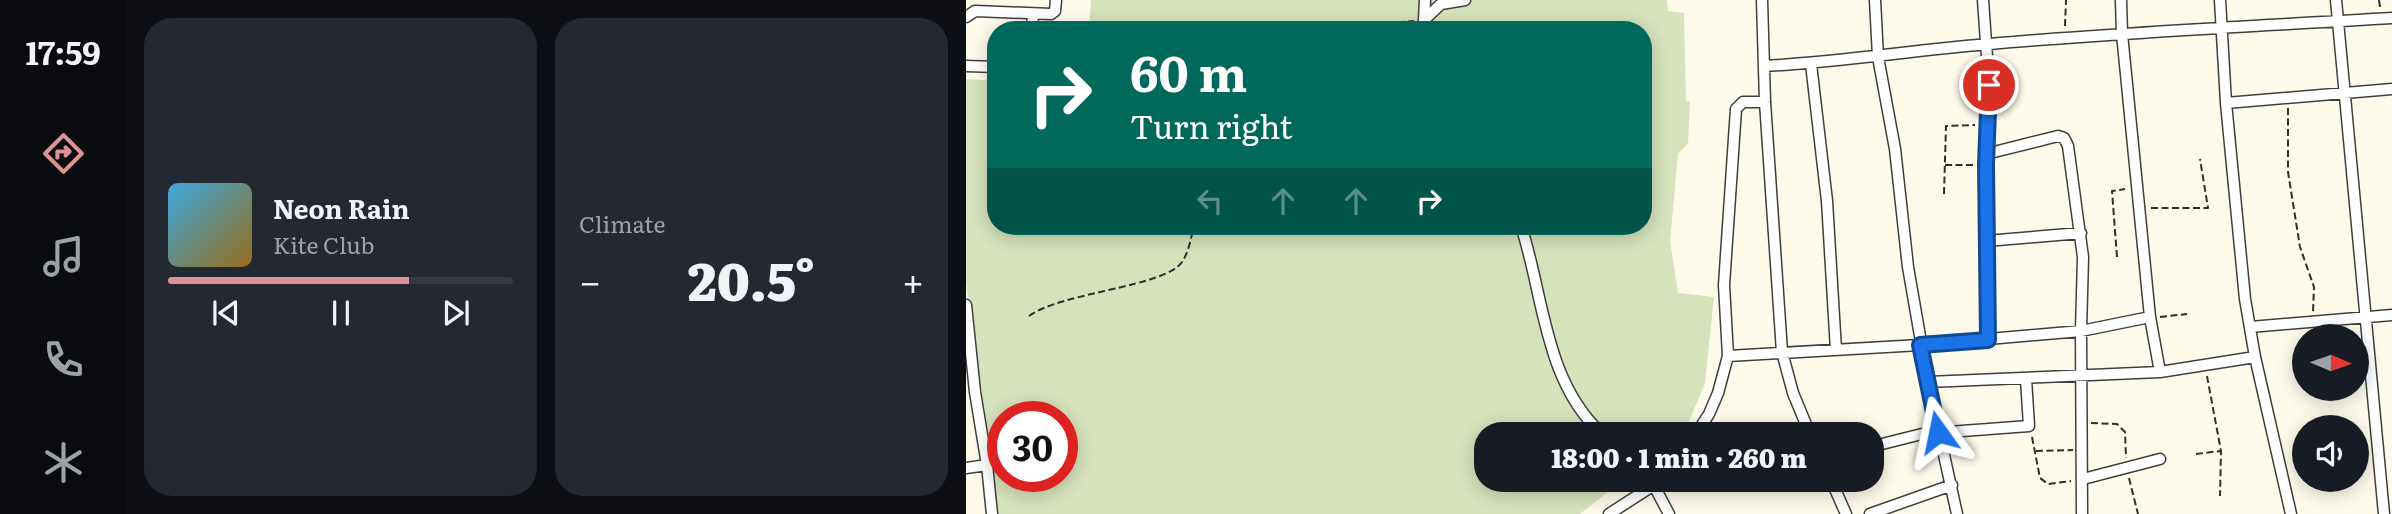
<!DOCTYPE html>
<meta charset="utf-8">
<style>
body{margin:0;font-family:Literata,serif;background:#242831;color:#f1f3f6;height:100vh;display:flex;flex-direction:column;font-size:26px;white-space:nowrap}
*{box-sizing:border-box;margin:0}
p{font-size:23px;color:#9ea1a6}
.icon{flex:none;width:38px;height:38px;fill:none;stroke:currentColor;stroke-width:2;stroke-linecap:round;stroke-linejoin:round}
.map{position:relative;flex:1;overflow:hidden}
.panel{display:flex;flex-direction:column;gap:18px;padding:18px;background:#0d0f14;width:840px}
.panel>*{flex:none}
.top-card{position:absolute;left:21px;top:21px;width:665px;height:214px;border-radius:28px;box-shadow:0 4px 18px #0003;background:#00695c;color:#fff;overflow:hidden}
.needle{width:46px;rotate:92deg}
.fabs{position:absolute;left:1326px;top:324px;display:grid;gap:14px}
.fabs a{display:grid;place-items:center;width:77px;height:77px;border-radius:50%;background:#171b24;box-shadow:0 4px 18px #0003;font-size:35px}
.speed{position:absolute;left:21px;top:401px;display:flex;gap:14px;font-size:35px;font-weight:700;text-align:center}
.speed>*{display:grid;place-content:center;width:91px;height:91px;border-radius:50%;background:#171b24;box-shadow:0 4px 18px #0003;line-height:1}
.speed .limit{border:10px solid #d22;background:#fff;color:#111}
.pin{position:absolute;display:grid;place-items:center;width:60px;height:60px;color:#fff;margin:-30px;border:4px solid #fff;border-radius:50%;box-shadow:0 2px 7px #0007}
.me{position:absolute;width:77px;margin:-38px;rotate:348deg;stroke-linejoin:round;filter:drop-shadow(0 0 5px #0008)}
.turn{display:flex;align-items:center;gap:24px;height:147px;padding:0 28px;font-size:32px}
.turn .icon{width:91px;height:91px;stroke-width:2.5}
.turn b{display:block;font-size:49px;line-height:60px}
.lanes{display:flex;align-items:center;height:66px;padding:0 28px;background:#0003;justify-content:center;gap:35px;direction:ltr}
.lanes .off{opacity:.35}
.big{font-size:52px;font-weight:800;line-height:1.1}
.panel .card{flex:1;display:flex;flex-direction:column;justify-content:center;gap:10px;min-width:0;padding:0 24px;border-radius:28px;background:#242831}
.song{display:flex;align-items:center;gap:21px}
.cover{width:84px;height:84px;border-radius:10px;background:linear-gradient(135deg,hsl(200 70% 55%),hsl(40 70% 35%))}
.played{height:7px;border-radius:4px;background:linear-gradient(90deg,#dd9298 70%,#363941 70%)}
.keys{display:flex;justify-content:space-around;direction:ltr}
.heat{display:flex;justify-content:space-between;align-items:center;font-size:38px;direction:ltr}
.panel .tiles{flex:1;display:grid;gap:18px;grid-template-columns:repeat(2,1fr)}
.trip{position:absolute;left:508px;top:422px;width:410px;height:70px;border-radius:28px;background:#171b24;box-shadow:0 4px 18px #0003;font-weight:800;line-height:70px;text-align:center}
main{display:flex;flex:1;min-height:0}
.menu{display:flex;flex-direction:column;width:126px;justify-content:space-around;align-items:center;background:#090b0e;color:#9ea1a6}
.menu .icon{width:49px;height:49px}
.menu .current{color:#dd9298}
.menu b{font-size:32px;color:#f1f3f6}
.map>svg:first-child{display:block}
.cemetery{fill:#d6e2bc;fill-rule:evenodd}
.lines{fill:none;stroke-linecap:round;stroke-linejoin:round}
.minor-casing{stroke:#3f3f3f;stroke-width:13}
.path{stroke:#2e2e2e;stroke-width:2;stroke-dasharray:7 3.5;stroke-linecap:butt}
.minor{stroke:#fff;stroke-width:10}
.route-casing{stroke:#114b97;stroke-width:18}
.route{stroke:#1a73e8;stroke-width:12}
</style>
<main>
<nav class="menu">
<b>17:59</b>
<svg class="icon current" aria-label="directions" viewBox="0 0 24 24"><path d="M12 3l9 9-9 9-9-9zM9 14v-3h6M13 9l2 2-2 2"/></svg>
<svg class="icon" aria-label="music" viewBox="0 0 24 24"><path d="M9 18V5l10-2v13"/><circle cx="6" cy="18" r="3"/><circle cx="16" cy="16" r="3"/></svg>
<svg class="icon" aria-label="phone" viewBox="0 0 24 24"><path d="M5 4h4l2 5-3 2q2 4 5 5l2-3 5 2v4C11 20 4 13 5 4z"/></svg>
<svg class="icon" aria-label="climate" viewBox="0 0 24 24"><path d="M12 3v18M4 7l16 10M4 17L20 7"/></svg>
</nav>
<section class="panel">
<div class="tiles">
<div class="card">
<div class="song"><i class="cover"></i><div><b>Neon Rain</b><p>Kite Club</p></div></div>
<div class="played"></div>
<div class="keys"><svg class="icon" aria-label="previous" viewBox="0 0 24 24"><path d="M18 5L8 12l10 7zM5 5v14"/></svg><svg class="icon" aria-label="pause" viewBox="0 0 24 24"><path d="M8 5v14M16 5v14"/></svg><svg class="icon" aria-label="next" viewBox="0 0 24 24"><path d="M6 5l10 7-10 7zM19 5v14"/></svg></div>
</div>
<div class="card"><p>Climate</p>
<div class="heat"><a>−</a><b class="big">20.5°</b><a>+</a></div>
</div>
</div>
</section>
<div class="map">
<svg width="1426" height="514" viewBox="0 0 1426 514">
<rect width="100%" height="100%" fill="#fffbeb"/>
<!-- cemetery -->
<path class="cemetery" d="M125,0H701L702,11L718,13L720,101L724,102L722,143L712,154L704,241L712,293L748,297L739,383L721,426L708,434H520V480H657L614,514H29L0,283V79L30,81V226H677V30H123ZM37,416H96V476H37Z"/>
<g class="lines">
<defs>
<path id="minor" d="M459,0L458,20L460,30
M796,0L799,102L816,352L827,393L844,434
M909,0L912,57L929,149L942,267L962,382L991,514
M1017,0L1023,85L1020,164L1022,340
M1155,0L1156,34L1184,317L1194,372
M1254,0L1260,103L1279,299L1289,357L1325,514
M1370,0L1418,514
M0,17L9,11L85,14L89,11L90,0
M458,20L475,4L499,0
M66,30L67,14
M845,64L861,201L870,350
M0,66L30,67
M798,66C874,62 948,50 1024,44C1158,32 1292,26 1426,18
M1260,103L1426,89
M1020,154L1092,136L1098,138L1102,146L1117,257L1115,331L1116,514
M555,226C578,296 578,381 636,434
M1020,241L1115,233
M0,305L9,392L21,465L26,514
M1284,327L1426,315
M762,356L954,345L1115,331L1184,317
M962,382L1194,372L1289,357
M730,434L743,414L752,393L762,356L758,285L770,109L777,102H799
M916,444L956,434L1063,426L1060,379
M0,468L21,465
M1117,479L1194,459
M685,480L703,514
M865,480L880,514
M643,514L688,485
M904,514L986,485"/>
</defs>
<!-- minor casing -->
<use href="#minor" class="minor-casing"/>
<!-- path -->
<path class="path" d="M1413,0L1414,7
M1099,26L1100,0
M327,30L448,21
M1322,108V172L1334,247L1348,287L1347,312
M979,165H1008
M978,194L980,126L1009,125
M1185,208H1242L1234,159
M1151,257L1146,191L1159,189
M63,316C96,292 199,287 216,262C223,252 225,237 228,226
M1194,317L1221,314
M1241,376L1255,451L1254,496
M1125,423L1151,424L1159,432L1160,458
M1066,437L1074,478L1082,484L1105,481
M1070,451L1107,450
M1230,454L1254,451
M1163,478L1172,514"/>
<!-- minor -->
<use href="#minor" class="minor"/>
</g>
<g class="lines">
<defs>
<path id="route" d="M972,432L954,345L1022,340L1020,164L1023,85"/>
</defs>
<!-- route casing -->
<use href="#route" class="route-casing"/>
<!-- route -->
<use href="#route" class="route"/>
</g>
</svg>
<div class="fabs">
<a><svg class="needle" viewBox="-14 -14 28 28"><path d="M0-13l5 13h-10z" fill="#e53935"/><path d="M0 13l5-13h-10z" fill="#9ea1a6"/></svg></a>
<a><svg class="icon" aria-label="sound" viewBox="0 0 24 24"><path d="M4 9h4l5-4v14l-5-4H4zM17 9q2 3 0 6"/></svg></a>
</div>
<div class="speed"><div class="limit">30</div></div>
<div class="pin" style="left:1023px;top:85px;background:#d93025"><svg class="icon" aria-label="arrive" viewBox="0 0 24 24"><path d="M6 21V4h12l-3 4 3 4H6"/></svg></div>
<svg class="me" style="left:972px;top:432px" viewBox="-20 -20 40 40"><path d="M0-17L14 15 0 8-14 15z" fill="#1a73e8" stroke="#fff" stroke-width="4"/></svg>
<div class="trip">18:00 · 1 min · 260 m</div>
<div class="top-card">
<div class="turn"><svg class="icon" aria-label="right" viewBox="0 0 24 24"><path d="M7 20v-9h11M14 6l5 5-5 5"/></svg><div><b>60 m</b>Turn right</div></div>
<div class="lanes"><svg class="icon off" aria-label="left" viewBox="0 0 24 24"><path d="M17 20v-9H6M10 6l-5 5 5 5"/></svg><svg class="icon off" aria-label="ahead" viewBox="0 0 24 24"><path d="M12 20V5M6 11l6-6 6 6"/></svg><svg class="icon off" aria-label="ahead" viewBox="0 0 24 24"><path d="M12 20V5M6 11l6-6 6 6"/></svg><svg class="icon" aria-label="right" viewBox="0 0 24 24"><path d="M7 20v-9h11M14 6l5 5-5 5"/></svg></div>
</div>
</div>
</main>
